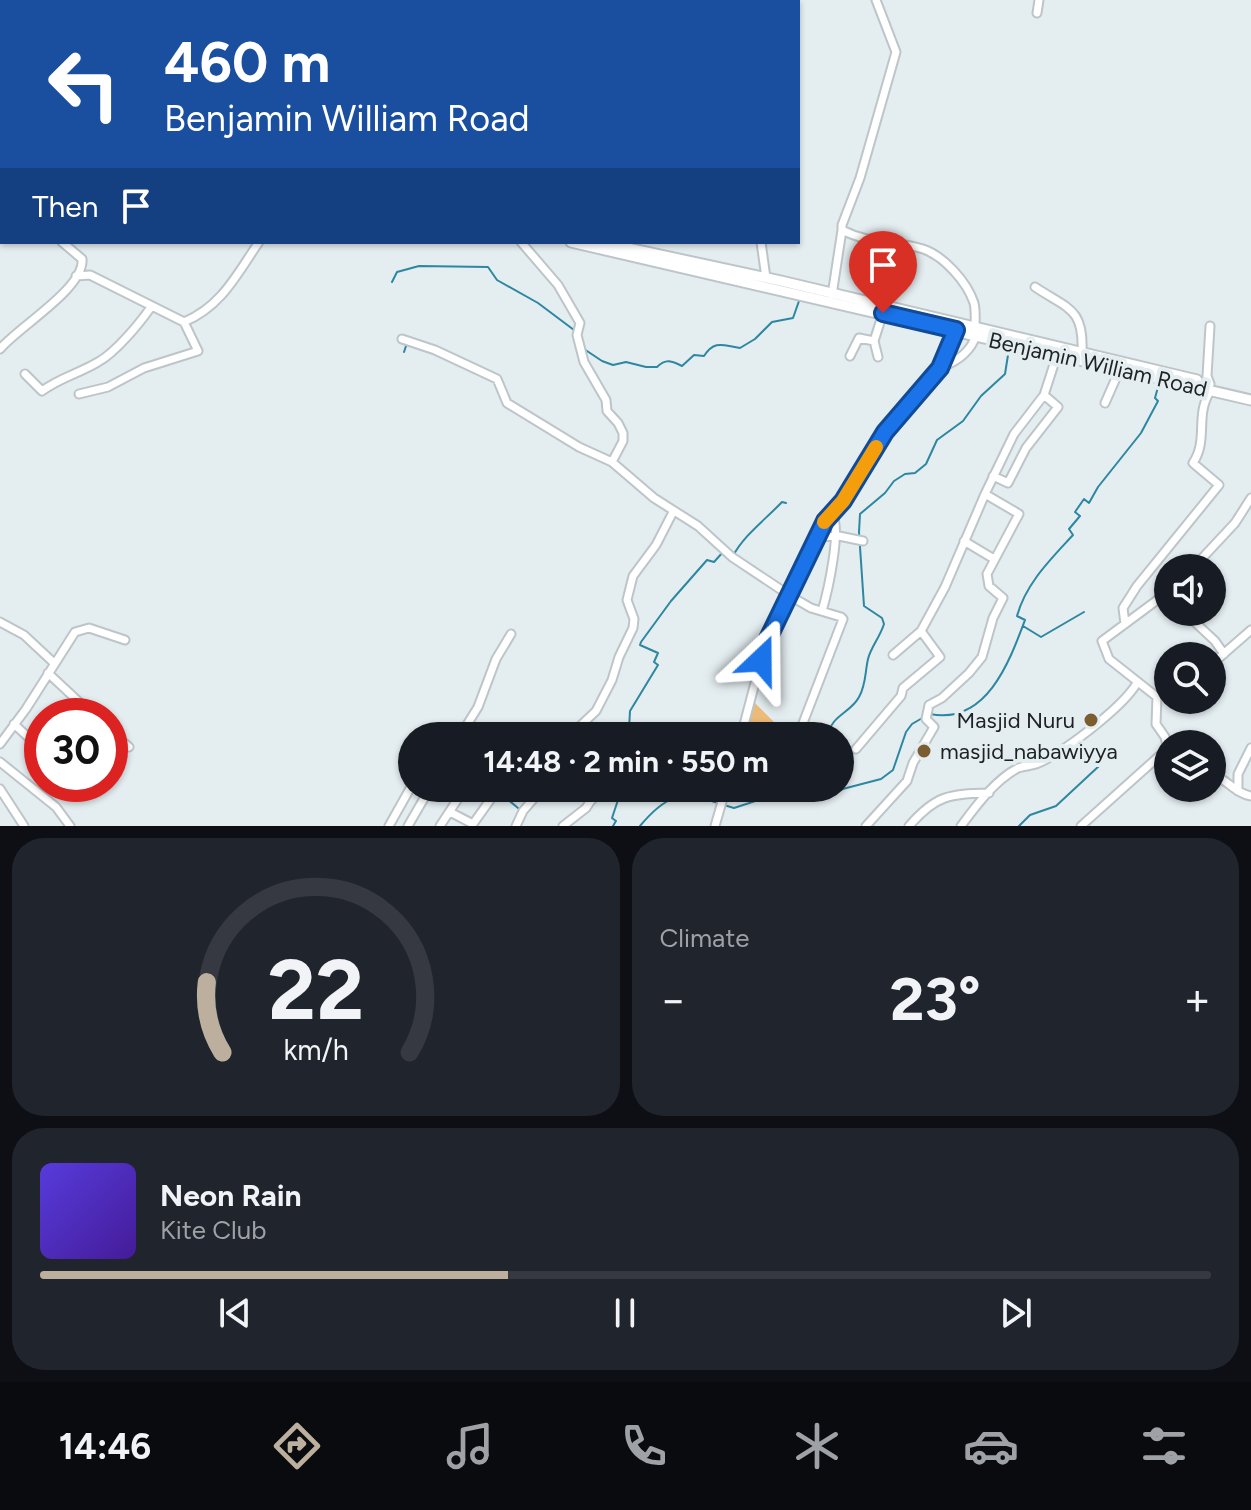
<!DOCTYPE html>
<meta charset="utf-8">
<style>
body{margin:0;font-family:Figtree,sans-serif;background:#20242c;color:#f1f3f6;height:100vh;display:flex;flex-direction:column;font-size:30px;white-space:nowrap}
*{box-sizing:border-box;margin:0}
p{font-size:26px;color:#9ea1a6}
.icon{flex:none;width:44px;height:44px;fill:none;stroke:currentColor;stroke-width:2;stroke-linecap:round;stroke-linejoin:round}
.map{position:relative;height:826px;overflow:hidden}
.details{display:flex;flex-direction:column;gap:12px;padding:12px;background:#0d0f14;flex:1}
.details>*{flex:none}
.guide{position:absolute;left:0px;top:0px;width:800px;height:244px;box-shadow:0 2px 6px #0004;background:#1a4fa0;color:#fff;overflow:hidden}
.tools{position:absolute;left:1154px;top:554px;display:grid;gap:16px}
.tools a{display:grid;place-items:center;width:72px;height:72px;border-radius:50%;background:#171b24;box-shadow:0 2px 6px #0004;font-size:40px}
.speed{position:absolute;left:24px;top:698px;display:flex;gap:16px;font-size:40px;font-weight:700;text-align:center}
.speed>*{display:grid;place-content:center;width:104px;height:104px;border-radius:50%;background:#171b24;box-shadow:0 2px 6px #0004;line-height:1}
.speed .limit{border:12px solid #d22;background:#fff;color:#111}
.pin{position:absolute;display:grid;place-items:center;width:68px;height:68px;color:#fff;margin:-82px -34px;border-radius:50% 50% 50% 0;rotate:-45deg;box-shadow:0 0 8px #0007}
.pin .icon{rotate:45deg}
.me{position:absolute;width:88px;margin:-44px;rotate:23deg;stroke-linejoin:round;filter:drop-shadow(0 0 6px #0008)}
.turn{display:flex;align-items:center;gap:28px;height:168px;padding:0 32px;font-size:36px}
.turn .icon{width:104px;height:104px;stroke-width:2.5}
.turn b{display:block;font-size:56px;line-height:68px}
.then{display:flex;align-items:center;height:76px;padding:0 32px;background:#0003;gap:16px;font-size:30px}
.big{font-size:60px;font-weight:700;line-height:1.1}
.details .widget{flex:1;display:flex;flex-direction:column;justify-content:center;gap:12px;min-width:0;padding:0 28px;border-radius:32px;background:#20242c}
.details .dial{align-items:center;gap:0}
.dial svg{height:208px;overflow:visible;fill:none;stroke:#363941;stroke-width:7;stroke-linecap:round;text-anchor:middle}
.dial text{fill:#f1f3f6;stroke:none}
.song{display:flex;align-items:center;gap:24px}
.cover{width:96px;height:96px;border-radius:12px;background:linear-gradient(135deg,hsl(250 70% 55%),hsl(260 70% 35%))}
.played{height:8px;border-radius:4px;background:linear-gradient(90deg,#bcaf9d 40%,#363941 40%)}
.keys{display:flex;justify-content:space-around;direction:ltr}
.heat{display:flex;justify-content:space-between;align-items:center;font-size:44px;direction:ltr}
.details .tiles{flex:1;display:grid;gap:12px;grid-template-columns:1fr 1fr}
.widget:last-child{grid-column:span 2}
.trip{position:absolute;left:398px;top:722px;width:456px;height:80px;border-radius:40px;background:#171b24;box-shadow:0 2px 6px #0004;font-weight:700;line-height:80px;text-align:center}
.dock{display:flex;height:128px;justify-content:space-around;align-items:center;background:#090b0e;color:#9ea1a6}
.dock .icon{width:56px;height:56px}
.dock .active{color:#bcaf9d}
.dock b{font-size:36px;color:#f1f3f6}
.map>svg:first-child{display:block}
.green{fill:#ecbb79}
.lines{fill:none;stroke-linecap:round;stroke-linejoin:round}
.stream{stroke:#2d87a1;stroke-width:2}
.street-casing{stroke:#bdc5c8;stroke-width:11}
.secondary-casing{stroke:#bdc5c8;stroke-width:13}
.street{stroke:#fff;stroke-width:7}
.secondary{stroke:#fff;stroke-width:9}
.route-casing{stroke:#114b97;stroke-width:20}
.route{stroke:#1a73e8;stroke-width:14}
.slow{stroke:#f59e0b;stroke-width:14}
.poi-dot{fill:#7c5c31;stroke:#e4edf0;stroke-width:3}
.labels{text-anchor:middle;stroke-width:8;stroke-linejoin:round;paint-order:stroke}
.street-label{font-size:22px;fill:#1e2223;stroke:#e4edf0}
.poi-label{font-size:22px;fill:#1e2223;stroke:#e4edf0;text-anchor:end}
</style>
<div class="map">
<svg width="1251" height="826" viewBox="0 0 1251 826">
<rect width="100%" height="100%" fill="#e4edf0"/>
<!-- green -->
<path class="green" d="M754,702L776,724L797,730L794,736H743Z"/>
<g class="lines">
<!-- stream -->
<path class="stream" d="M392,282L397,272L419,266L488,267L497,280L538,303L574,330
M584,349L602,361L613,365L626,362L646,367H657C666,358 672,361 682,366L694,355L704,356C715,339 724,346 740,348L755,339L772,322L793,318L799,301
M404,352L407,343
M733,556C744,535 765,520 782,502L786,503
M1023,626L1041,637L1084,612
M930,714C986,725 1009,663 1025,620L1017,616C1026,583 1051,559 1073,535L1069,529L1080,516L1075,512L1084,499L1089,503L1098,487L1141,433L1158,401L1155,398L1158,387
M624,736L629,729L630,711L658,665L654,662L658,653L640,645L641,642L671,601L707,560L714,562L723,552
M829,736C829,716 851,713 859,697C866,685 865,672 868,659C871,647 880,637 884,624L882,618L864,606L859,532L860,514L885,493L894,481L905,474L915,473L926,464L937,440L963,421L981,396L1005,374L1008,355
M494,788L518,808
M709,798L713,788
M724,805L734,808L765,798H808L881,779L893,770L906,732L912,724L924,717
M613,826L616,821L612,818L622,788
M640,826C665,796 680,790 718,803
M1019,826L1030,815L1056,806L1099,766"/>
<defs>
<path id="street" d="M473,0L475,2
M876,0L896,52L860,178L842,225V230C871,245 896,240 923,249C944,256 967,282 974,303C976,311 975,320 975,328
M1037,13L1039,0
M0,154L2,151
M0,179L2,181
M521,242L558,285L580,323L577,335L584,362L606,400L607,411L618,423L623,433V441L612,462
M761,242L766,278
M76,276L90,275L184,322C222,306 237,274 259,242
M1035,287C1068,309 1084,308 1082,352
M832,295L842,230
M1210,326L1207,376L1210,384
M402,339L435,350L497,379L507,403L579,447L612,462L654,498L698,526L732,557L792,597L811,608L841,617L843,619L798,736
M0,349C18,327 85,288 82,259L62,242
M850,356L859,338L874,341
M878,357L874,341L883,313
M940,368C956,362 971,352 976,335
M25,374L42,391C59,378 80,373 98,362C115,353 140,323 151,307
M79,394L108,387L144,368L198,351L184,322
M1105,403L1120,369
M993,476L1008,483L1026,448L1058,407L1044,395
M818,537L839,536L863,541
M964,541L994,559
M1193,568L1235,523L1251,498
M1168,592L1102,641L1109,659L1157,697L1156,724L1165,737L1168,750
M822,611C828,591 842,528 832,514
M1184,612L1215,641L1224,654
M0,622L24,635L54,663
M1125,624L1123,608L1137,586L1219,485L1193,463C1209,439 1194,415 1211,390
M893,655L921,631L945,587L985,494
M1212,664L1251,630
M48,673L94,716
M14,724L42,750
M110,731L129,747
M801,731L815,736
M460,736L478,707L496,659L511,634
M573,736L579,727L596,711L612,680L619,657L633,628L634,619L627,600L633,576L656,545L673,512
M741,736L765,645L825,521L843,501L885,432L940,368L956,330
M0,744L26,709L75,632L89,628L125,640
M856,749L901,696L903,688L940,657L921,631
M0,762L56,807L70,826
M1212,774C1228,780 1236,794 1251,796
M85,784L88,787
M581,788L592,800
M0,789L24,826
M1238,791V774L1251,748
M450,812L473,824L495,793
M389,826L412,785
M408,826L430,788
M440,826L465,788
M516,826L523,811L543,788
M563,826L586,808L599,788
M715,826L726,788
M866,826L907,781L913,763L934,727L926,719L929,705L942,698L969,673L982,657L993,618L1003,598L989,586L987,574L1019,514L985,494L1014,434L1044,395L1057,355
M909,826C936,795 949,794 989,793
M961,826C976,806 995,780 1018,768C1023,766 1030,766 1036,764C1062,754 1123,707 1137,683
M1081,826L1167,749"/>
<path id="secondary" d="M78,0L80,2
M91,0L94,2
M571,242L1251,400
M600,242L781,281L1197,380"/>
</defs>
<!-- street casing -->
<use href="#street" class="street-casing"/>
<!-- secondary casing -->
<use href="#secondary" class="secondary-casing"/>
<!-- street -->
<use href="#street" class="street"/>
<!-- secondary -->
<use href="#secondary" class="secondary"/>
</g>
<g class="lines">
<defs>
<path id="route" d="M761,660L765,645L825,521L843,501L885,432L940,368L956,330L883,313"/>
</defs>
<!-- route casing -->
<use href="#route" class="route-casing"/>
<!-- route -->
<use href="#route" class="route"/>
<!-- slow -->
<path class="slow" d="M824,522L843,501L876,447"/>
</g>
<!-- markers -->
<g class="poi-dot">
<circle cx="1091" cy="720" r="8"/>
<circle cx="924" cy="751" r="8"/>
</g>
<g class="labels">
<!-- street labels -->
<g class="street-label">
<text transform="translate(1098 364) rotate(13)" y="8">Benjamin William Road</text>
</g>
<!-- poi labels -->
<g class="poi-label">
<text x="1075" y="728">Masjid Nuru</text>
<text x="940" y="759" text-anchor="start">masjid_nabawiyya</text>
</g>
</g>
</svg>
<div class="tools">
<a><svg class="icon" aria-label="sound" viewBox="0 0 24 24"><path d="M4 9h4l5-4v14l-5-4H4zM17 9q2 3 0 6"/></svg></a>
<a><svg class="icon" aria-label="search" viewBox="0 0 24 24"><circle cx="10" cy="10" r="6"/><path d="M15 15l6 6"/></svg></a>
<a><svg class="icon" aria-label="layers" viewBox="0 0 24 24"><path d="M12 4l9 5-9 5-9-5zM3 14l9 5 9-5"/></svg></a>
</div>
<div class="speed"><div class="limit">30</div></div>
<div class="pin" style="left:883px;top:313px;background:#d93025"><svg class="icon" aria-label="arrive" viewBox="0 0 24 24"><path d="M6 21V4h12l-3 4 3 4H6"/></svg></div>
<svg class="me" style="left:761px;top:660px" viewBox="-20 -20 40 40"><path d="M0-17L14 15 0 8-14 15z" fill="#1a73e8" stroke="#fff" stroke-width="4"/></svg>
<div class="trip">14:48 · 2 min · 550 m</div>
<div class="guide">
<div class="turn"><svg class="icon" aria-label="left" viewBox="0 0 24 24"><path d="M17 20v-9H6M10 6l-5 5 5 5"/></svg><div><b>460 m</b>Benjamin William Road</div></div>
<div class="then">Then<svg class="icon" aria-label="arrive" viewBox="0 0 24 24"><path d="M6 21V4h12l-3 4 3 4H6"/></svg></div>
</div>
</div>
<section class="details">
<div class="tiles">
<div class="widget dial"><svg viewBox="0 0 100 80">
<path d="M14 69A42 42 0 1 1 86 69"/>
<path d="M14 69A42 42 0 0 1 8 42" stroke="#bcaf9d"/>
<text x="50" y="56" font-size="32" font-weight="700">22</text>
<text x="50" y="72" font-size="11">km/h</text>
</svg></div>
<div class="widget"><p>Climate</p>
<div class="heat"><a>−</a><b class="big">23°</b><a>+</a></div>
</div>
<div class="widget">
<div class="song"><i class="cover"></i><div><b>Neon Rain</b><p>Kite Club</p></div></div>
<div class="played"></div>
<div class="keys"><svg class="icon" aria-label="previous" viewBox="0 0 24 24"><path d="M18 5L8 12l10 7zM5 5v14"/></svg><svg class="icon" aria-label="pause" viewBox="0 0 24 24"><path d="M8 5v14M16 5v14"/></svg><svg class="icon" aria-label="next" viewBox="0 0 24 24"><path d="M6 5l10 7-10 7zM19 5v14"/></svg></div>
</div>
</div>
</section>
<nav class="dock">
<b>14:46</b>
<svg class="icon active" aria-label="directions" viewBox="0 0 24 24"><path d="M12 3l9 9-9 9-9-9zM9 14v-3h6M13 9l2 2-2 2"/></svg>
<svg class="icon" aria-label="music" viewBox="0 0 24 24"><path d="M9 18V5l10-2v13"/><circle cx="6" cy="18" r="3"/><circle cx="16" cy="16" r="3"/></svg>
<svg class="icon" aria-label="phone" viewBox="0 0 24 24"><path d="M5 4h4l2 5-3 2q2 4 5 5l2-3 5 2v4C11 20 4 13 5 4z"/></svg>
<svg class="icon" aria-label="climate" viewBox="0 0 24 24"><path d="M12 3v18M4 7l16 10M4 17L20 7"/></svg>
<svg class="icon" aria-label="car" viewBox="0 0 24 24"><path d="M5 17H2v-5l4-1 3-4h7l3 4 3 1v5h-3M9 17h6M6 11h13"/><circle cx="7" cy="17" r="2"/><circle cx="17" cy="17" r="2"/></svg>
<svg class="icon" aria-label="filters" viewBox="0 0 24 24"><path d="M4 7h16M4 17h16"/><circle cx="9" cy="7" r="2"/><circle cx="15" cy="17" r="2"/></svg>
</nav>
